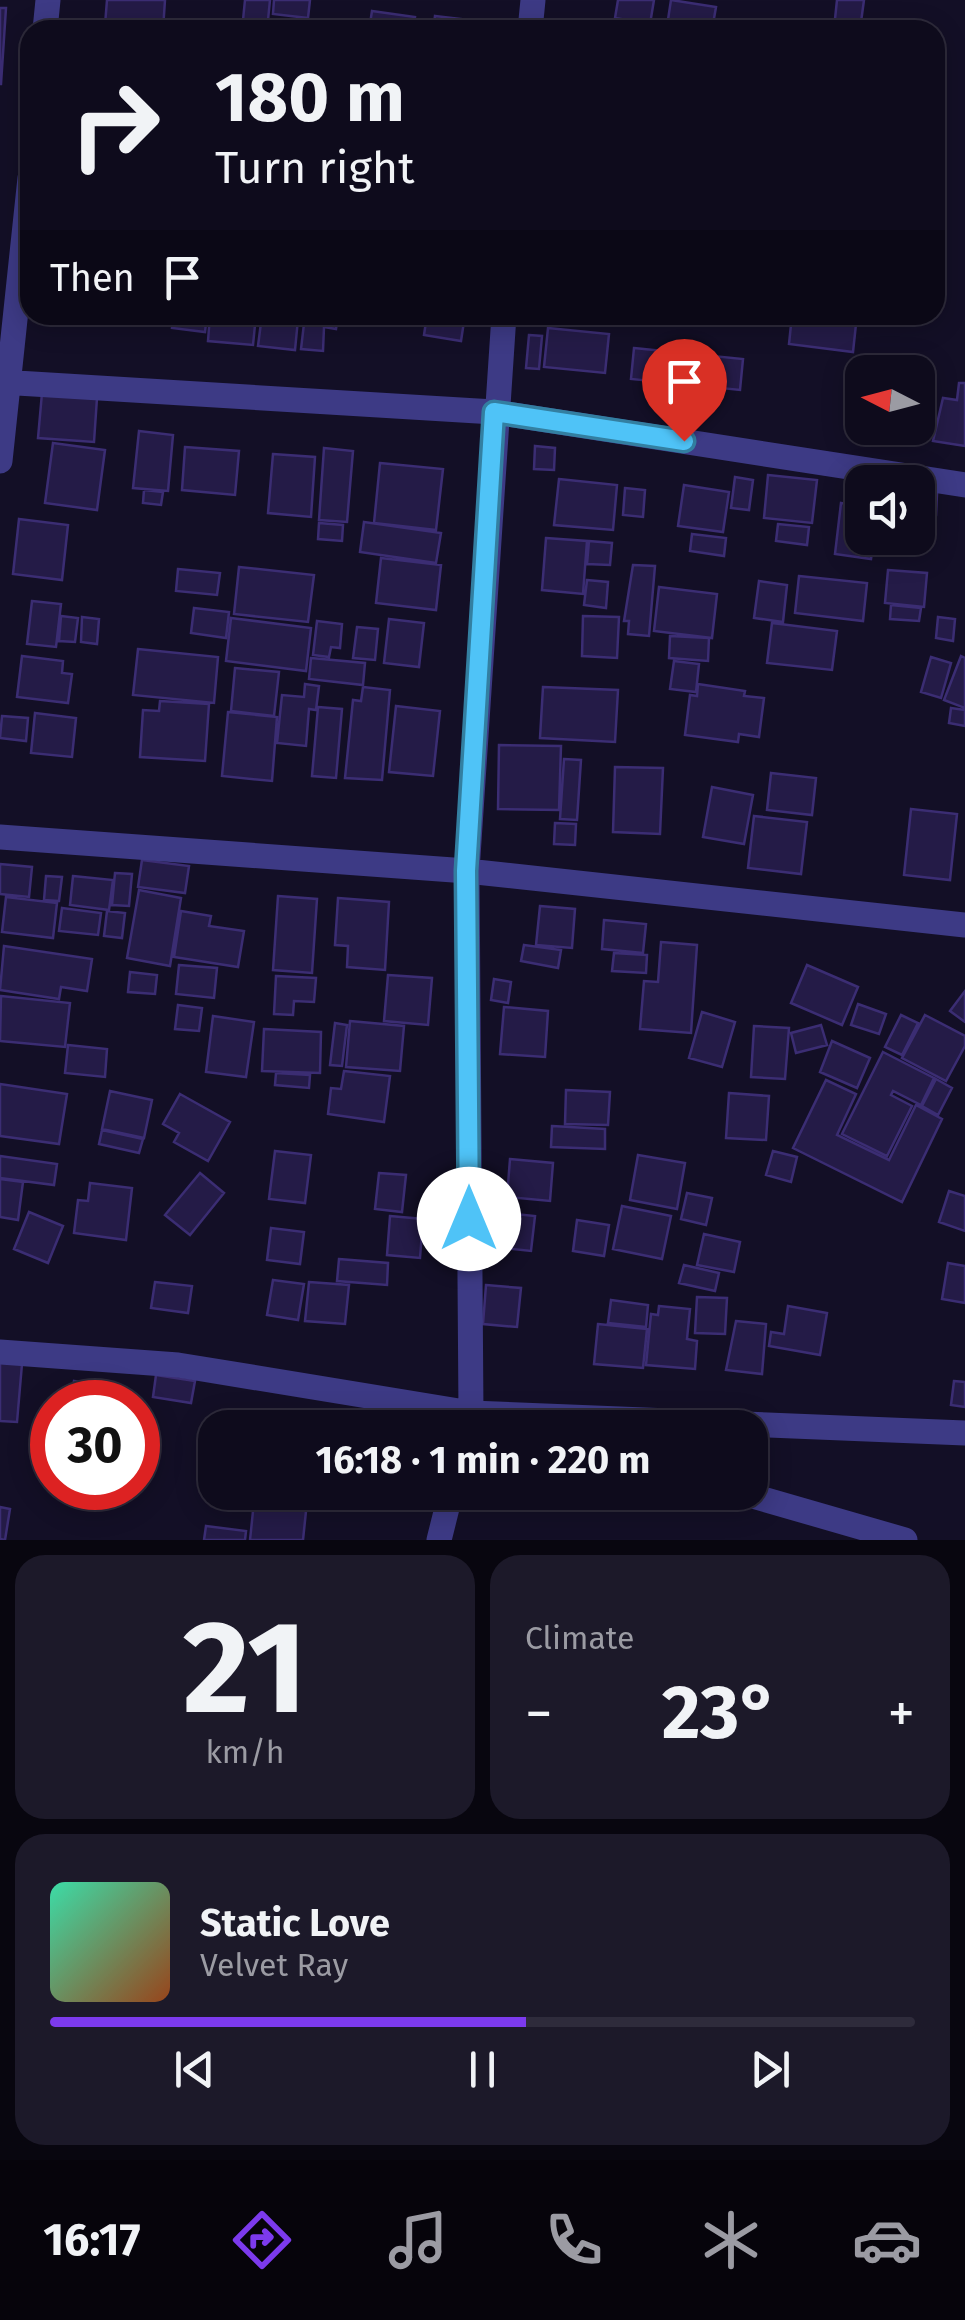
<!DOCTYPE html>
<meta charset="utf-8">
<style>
body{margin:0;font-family:"Fira Sans",sans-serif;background:#1c1929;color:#f1f3f6;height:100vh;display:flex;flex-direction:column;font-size:38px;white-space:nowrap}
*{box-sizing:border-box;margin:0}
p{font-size:32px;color:#9b9ba3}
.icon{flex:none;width:55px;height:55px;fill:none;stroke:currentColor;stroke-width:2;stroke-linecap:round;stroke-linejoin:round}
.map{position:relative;height:1540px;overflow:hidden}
.drawer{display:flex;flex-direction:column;gap:15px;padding:15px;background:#08060f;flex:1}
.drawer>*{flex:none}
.guide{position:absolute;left:20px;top:20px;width:925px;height:305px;border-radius:30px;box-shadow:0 5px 25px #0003,0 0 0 2px #2e2b3b;background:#0e0b1c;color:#f1f3f6;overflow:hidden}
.needle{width:65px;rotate:276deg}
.fabs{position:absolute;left:845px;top:355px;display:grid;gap:20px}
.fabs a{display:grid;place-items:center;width:90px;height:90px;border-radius:20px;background:#0e0b1c;box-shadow:0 5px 25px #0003,0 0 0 2px #2e2b3b;font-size:50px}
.speed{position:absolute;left:30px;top:1380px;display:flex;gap:20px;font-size:50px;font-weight:700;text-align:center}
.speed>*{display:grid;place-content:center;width:130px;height:130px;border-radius:50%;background:#0e0b1c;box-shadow:0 5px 25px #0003,0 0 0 2px #2e2b3b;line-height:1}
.speed .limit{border:15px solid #d22;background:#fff;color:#111}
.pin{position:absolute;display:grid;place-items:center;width:85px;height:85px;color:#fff;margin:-102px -42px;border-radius:50% 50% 50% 0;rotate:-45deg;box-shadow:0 0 10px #0007}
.pin .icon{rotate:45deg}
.me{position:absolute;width:110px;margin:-55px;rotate:0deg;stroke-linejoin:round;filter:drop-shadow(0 0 8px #0008)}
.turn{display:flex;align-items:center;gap:35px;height:210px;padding:0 30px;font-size:45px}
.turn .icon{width:130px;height:130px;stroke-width:2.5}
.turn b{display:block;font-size:70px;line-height:85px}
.then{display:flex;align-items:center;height:95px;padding:0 30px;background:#0003;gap:20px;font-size:38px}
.big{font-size:75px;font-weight:700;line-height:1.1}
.drawer .tile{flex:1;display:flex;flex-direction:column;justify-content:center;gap:15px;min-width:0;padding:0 35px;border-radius:30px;background:#1c1929}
.drawer .dial{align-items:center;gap:0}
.dial b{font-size:130px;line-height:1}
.song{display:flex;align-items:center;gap:30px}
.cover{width:120px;height:120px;border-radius:15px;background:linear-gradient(135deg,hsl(160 70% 55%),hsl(20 70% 35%))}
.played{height:10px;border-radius:5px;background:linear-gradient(90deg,#7c3aed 55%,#2e2b3b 55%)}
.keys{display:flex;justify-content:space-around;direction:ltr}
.heat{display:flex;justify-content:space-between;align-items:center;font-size:55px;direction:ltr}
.drawer .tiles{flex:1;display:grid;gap:15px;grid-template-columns:1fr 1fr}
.tile:last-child{grid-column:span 2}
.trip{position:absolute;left:198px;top:1410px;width:570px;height:100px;border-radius:30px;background:#0e0b1c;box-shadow:0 5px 25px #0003,0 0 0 2px #2e2b3b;font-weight:700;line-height:100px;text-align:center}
.dock{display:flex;height:160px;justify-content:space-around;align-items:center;background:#06040b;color:#9b9ba3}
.dock .icon{width:70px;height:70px}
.dock .selected{color:#7c3aed}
.dock b{font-size:45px;color:#f1f3f6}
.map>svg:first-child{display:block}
.building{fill:#241b47;stroke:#3b2d73;stroke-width:2.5}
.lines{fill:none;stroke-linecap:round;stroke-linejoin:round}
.minor{stroke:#3d3a85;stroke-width:25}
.route-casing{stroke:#337fa1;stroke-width:25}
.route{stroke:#4fc3f7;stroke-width:18}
</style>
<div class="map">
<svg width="965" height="1540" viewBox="0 0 965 1540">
<rect width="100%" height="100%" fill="#130f26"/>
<!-- building -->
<path class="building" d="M107,0H165L163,30L105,25Z
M245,0H270L267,30H242Z
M274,0H310L308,18L273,14Z
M618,0H654L650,24L615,18Z
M671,0L716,7L712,30L667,26Z
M837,0H864L861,22L835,19Z
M0,8H6L1,84H0Z
M372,11L415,17L413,30H369Z
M435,16L487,22L486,30H433Z
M173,315H207L205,332L172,328Z
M210,315H256L253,345L208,341Z
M262,315L298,319L295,350L258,346Z
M305,315H338L336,329L324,327L323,351L301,349Z
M361,315H423L422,325Z
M427,315H465L461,341L424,335Z
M792,315H857L853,352L789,344Z
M548,328L609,334L605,373L544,367Z
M529,335L542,336L539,369L526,368Z
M634,348L743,359L740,390L631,379Z
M959,383H965V446L933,441L943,398L957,400Z
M42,393L97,398L94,442L38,438Z
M139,431L173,435L168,491L133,488Z
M53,443L105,450L97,510L45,503Z
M535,446L555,448L554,470L534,469Z
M185,447L239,451L235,495L182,490Z
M324,448L353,451L347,522L319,520Z
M273,454L315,457L311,517L268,513Z
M380,463L443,469L436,530L374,523Z
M768,475L817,480L812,523L764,518Z
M735,477L753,480L749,510L731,508Z
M559,479L617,485L613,530L554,525Z
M684,485L729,492L723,532L678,526Z
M625,488L645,490L643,517L623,515Z
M144,490L163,492L161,505L143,503Z
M918,493L937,494L936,515L918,514Z
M841,503L862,506V538H874L871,559L835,554Z
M19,519L68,525L62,580L13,574Z
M364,522L441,533L436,563L360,552Z
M319,523L343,525L342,541L318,539Z
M778,524L809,527L807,545L776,541Z
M692,534L726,538L724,556L690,551Z
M546,538L587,541L583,594L542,590Z
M589,541L612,543L610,565L587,564Z
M381,558L441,565L436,610L376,603Z
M633,565L655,566L649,636L628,634L629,621H624Z
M239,567L314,575L308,622L234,614Z
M178,569L220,573L217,595L176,591Z
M888,570L927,573L924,607L885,603Z
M799,576L867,583L863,621L795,613Z
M587,580L608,582L606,608L584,605Z
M759,581L787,585L783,622L754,618Z
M659,587L717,594L712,638L654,631Z
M32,601L61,604L56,647L27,644Z
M891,605L921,608L919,621L890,619Z
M194,608L229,612L226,638L191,633Z
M61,616L78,618L75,642L59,641Z
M583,616L619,617L617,658L582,656Z
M82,617L99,619L97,644L81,642Z
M938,617L955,619L953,641L936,638Z
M231,618L311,628L306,671L226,661Z
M389,619L424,623L419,667L384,663Z
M317,621L342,624L340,648L331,647L329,657L313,655Z
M772,623L837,631L832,670L767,663Z
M357,627L378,629L375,660L353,658Z
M670,636L709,638L708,661L669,658Z
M138,649L218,657L214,703L133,695Z
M22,656L63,661L62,673L72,674L68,703L17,697Z
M961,656L965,658V708L944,700Z
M931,657L951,663L941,698L921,692Z
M311,658L365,663L363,685L309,679Z
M674,661L699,664L696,692L670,689Z
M235,668L279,672L274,716L231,711Z
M305,684L319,686L316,710L309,709L306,746L277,743L282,695L304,697Z
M698,684L745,691L744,696L764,698L759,737L739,734L738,742L685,735L690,695L697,696Z
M363,687L390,690L382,780L345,778L353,700L361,701Z
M543,687L618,690L615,742L540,738Z
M160,701L209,704L205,761L140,757L143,710L159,711Z
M396,706L440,711L433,776L389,772Z
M318,707L342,709L336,778L312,776Z
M951,708L965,710V726L949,723Z
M228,712L277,717L272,781L222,776Z
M35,713L76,718L72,757L31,753Z
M2,716L28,718L26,741L0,738Z
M499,745L561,746L559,810L498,809Z
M564,759L581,760L577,820L560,819Z
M615,767L663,768L660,834L613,832Z
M771,773L816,778L812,815L767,810Z
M712,787L753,795L744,844L703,837Z
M911,809L957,814L950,880L904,875Z
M754,816L807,822L801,874L748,868Z
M555,823L576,824L575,845L554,844Z
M142,860L189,866L185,893L138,887Z
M0,864L32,867L29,897L0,894Z
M115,873L132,874L129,906L112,905Z
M46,876L62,877L59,901L44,900Z
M73,876L113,880L109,910L70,905Z
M139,890L181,898L170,966L127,958Z
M278,896L317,899L312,973L273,970Z
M6,897L57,903L53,938L2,932Z
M338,898L389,902L385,970L347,967L348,946L335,945Z
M540,906L575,909L572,948L536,945Z
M62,908L101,913L98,935L59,931Z
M107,911L125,913L122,938L104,936Z
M181,911L211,916L209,926L244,931L238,967L174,957Z
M604,920L646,924L643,953L602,949Z
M661,942L697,945L691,1033L640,1029L644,981L658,982Z
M524,945L561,950L558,968L521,961Z
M4,946L92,959L87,991L61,987L59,999L0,990Z
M614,953L647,955L646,973L612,971Z
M179,965L217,968L214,998L176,994Z
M807,965L858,987L842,1025L791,1003Z
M130,972L157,975L155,994L128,992Z
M388,975L432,978L428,1025L384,1021Z
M276,976L316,978L314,1002L294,1001L293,1015L274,1014Z
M494,979L511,982L508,1003L491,1000Z
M965,991V1022L950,1011Z
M1,996L70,1003L65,1047L0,1041Z
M858,1004L886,1014L879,1034L851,1025Z
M178,1005L202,1008L199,1031L175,1029Z
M504,1007L548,1011L545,1057L500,1054Z
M702,1012L735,1022L722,1067L689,1058Z
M901,1015L918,1023L902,1055L885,1047Z
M925,1015L965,1036V1046L946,1081L902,1058Z
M213,1016L254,1022L246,1077L206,1072Z
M350,1021L404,1026L400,1071L346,1067Z
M335,1023L347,1025L342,1066L330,1065Z
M821,1025L827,1045L796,1053L791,1033Z
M754,1026L789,1028L785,1079L751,1077Z
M264,1029L321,1032L320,1073L262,1071Z
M832,1041L870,1058L857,1088L820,1072Z
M68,1045L107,1049L105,1077L65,1073Z
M883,1052L934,1078L921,1105L893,1091L891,1095L912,1106L887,1156L842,1134Z
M344,1071L390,1076L384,1122L328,1114L331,1088L341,1089Z
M276,1073L310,1075L309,1088L275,1085Z
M936,1079L952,1088L938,1115L922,1106Z
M826,1080L856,1094L837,1135L889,1160L916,1105L942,1119L902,1202L793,1148Z
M0,1084L67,1094L59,1144L0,1136Z
M566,1090L610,1092L608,1125L565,1124Z
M110,1091L152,1100L144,1138L102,1129Z
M729,1093L769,1096L766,1140L726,1138Z
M180,1094L230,1122L208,1161L174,1142L179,1133L163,1124Z
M552,1126L605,1129V1149L551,1147Z
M102,1130L143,1139L139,1153L99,1144Z
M275,1151L311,1155L305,1203L269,1199Z
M773,1151L797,1157L791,1182L766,1175Z
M638,1155L685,1163L677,1209L630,1200Z
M0,1156L57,1164L54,1185L0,1178Z
M510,1159L553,1163L550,1201L507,1197Z
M200,1173L224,1193L190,1235L165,1215Z
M379,1173L406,1175L402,1212L375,1209Z
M0,1179L23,1182L18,1220L0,1217Z
M90,1183L132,1188L126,1240L74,1233L78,1200L88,1201Z
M949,1191L965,1196V1231L939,1222Z
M687,1193L712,1198L706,1225L681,1219Z
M622,1206L671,1216L662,1259L613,1249Z
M487,1211L535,1216L531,1251L483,1246Z
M29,1212L63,1226L48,1263L14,1249Z
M390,1216L423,1219L420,1258L387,1255Z
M577,1220L609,1225L604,1256L573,1251Z
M271,1228L304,1232L300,1264L267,1260Z
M704,1234L740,1242L734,1272L697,1265Z
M339,1259L388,1263L387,1285L337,1281Z
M948,1263L965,1266V1303L942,1299Z
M684,1265L719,1273L715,1291L679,1283Z
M273,1280L304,1284L298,1320L267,1315Z
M155,1282L192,1286L188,1313L151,1308Z
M309,1282L349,1285L345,1324L305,1321Z
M486,1285L521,1288L517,1327L483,1324Z
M697,1297L727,1298L725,1334L695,1333Z
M611,1300L648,1305L646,1327L608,1323Z
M659,1306L690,1309L687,1339L697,1341L695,1369L646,1365L651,1314L658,1315Z
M788,1306L827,1313L820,1355L769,1346L771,1332L784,1334Z
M736,1321L766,1324L762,1374L726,1370Z
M598,1324L647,1329L643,1368L594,1364Z
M0,1362L22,1364L17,1422L0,1421Z
M156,1375L195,1381L191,1403L153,1397Z
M74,1381L97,1384L95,1402H70Z
M954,1381L965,1382V1407L951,1405Z
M138,1409L149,1411L144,1452L138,1451Z
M255,1492H308L303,1540H250Z
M0,1507L10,1509L5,1540L0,1539Z
M206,1526L246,1531L245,1540H204Z"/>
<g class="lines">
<!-- minor -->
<path class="minor" d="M45,30L48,0
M530,30L533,0
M0,382L494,412L965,485
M0,461L30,178
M0,837L467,871L965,925
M0,1352L178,1365L471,1413L965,1433
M467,1428L471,1413L467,871L504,315
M739,1492L905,1540
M439,1540L451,1492"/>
</g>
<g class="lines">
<defs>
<path id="route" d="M469,1219L466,871L494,412L684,441"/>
</defs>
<!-- route casing -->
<use href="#route" class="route-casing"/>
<!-- route -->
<use href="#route" class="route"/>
</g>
</svg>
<div class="fabs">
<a><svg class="needle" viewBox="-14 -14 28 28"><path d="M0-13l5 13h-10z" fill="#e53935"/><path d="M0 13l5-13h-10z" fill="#9b9ba3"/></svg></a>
<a><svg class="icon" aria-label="sound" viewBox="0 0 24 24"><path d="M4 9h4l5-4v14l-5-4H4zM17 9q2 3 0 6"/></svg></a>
</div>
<div class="speed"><div class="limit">30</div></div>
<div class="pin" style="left:684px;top:441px;background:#d93025"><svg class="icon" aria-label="arrive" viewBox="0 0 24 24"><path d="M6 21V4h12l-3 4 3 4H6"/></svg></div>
<svg class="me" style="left:469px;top:1219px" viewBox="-20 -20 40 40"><circle r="19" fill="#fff"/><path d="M0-13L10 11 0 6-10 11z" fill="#4fc3f7"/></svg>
<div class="trip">16:18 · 1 min · 220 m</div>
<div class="guide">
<div class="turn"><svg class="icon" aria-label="right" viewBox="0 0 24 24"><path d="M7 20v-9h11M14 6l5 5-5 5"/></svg><div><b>180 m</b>Turn right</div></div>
<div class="then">Then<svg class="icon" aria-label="arrive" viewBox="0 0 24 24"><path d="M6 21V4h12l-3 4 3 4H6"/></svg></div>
</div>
</div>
<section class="drawer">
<div class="tiles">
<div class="tile dial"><b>21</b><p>km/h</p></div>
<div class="tile"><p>Climate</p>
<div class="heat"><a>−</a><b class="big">23°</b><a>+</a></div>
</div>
<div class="tile">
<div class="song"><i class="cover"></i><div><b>Static Love</b><p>Velvet Ray</p></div></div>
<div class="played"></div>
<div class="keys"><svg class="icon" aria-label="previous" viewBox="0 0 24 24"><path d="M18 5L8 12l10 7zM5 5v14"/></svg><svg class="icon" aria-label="pause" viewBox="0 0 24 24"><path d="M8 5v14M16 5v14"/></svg><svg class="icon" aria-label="next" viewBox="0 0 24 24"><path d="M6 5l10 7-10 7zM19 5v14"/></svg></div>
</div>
</div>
</section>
<nav class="dock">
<b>16:17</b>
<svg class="icon selected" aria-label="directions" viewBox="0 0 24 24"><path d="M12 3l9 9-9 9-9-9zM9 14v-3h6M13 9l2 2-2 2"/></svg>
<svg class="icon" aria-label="music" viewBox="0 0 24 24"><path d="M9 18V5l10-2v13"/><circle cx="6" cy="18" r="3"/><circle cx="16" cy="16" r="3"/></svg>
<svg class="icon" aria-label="phone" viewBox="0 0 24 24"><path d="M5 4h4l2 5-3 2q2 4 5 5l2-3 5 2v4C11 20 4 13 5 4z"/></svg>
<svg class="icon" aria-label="climate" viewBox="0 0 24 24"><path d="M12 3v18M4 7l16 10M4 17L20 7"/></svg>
<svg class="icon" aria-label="car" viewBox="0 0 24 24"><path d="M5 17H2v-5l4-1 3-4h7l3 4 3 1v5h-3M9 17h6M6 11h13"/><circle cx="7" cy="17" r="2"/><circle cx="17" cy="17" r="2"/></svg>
</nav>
